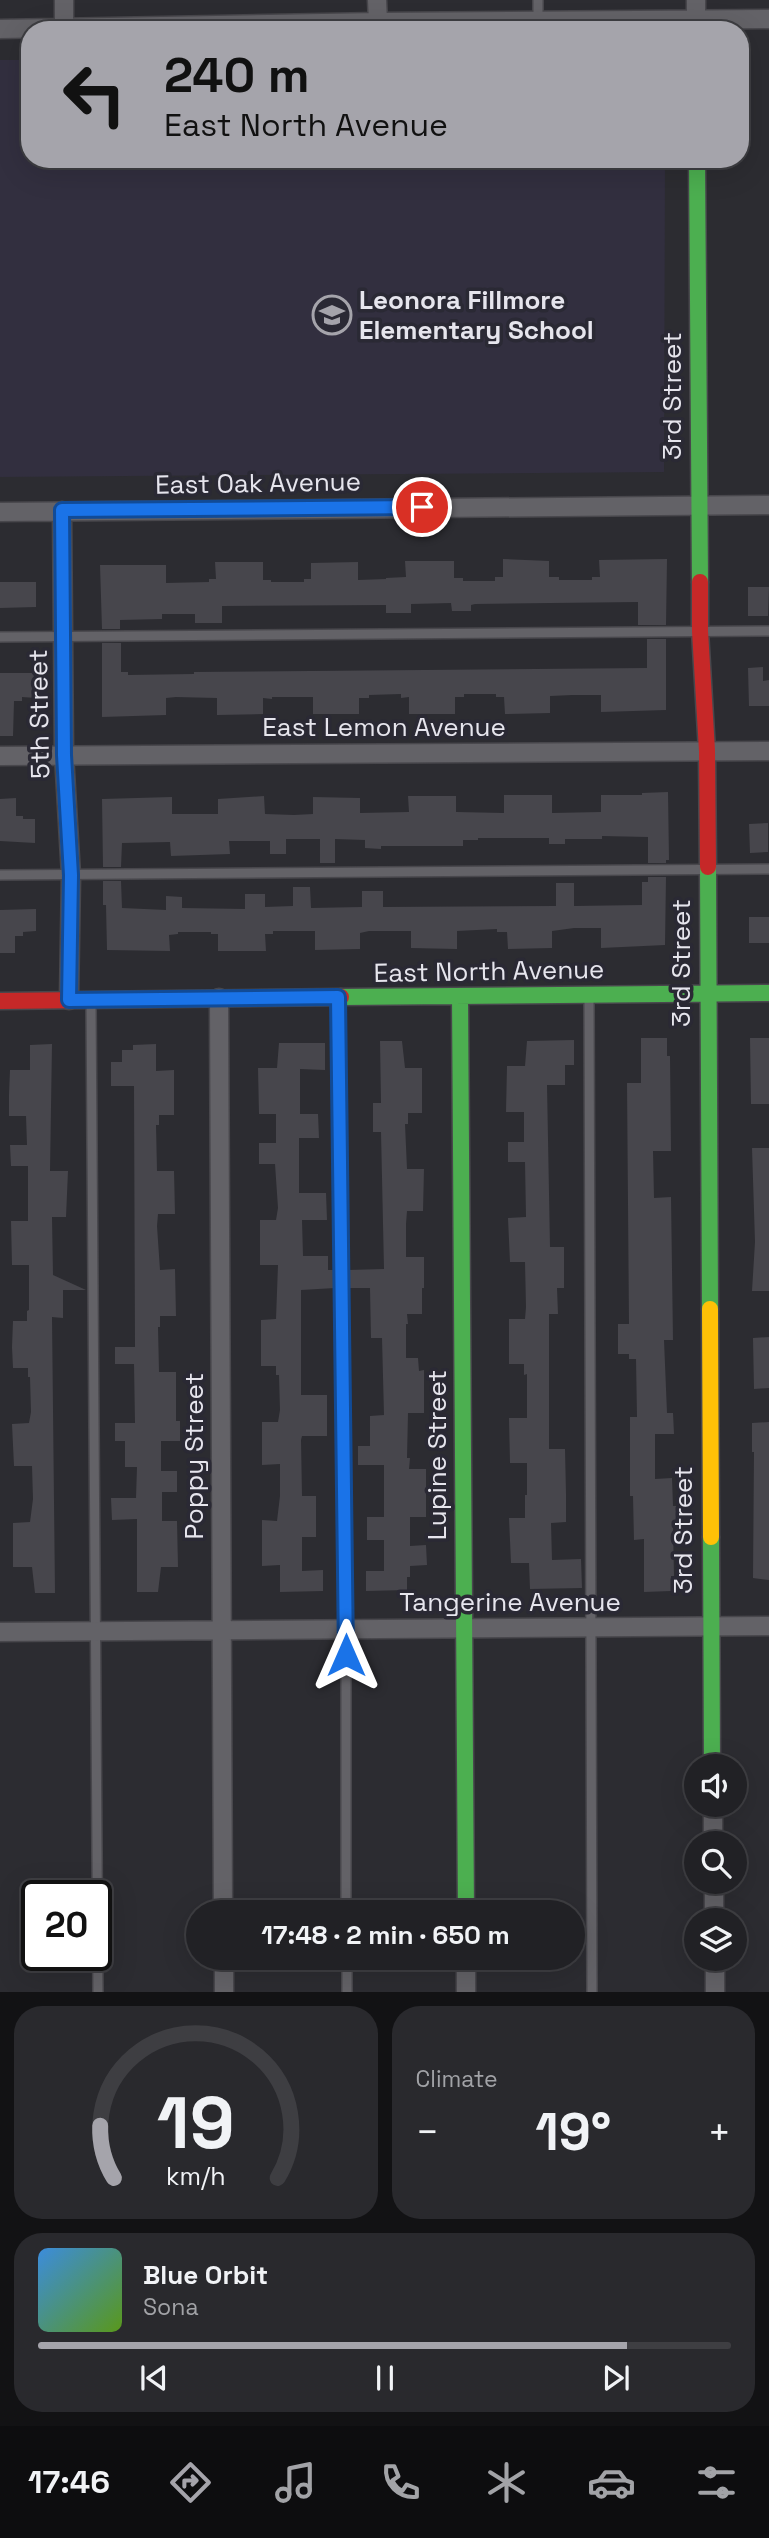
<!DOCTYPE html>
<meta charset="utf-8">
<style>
body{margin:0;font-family:"Space Grotesk",sans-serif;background:#29292d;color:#f1f3f6;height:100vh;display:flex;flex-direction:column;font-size:26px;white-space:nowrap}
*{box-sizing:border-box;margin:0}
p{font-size:23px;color:#a2a3a7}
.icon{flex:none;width:38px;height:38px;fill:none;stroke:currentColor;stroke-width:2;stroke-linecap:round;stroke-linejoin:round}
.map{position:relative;height:1992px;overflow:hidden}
.details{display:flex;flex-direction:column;gap:14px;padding:14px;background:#121214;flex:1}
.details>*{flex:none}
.banner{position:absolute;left:21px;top:21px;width:728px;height:147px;border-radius:28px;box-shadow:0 7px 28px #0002,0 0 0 2px #3e3e42;background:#a5a4ab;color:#111;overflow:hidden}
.buttons{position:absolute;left:684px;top:1754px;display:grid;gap:14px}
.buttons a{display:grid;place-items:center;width:63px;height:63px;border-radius:50%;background:#212125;box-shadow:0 7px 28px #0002,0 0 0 2px #3e3e42;font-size:35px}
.speed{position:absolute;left:21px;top:1880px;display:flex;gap:14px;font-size:35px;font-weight:700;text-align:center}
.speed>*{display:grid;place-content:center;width:91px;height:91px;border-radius:50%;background:#212125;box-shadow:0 7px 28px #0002,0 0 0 2px #3e3e42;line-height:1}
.speed .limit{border:4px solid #111;border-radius:10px;background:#fff;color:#111}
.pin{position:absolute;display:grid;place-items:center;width:60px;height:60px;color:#fff;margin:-30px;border:4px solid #fff;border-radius:50%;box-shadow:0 2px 7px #0007}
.me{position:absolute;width:77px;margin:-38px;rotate:0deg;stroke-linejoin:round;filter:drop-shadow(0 0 5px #0008)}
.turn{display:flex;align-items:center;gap:24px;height:147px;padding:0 28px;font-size:32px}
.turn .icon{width:91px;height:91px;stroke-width:2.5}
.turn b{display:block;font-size:49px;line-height:60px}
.big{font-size:52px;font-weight:800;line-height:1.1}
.details .tile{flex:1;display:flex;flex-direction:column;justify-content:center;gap:10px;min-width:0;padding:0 24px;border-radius:28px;background:#29292d}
.details .dial{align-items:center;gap:0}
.dial svg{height:182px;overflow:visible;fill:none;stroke:#3e3e42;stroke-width:7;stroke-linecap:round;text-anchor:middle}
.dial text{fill:#f1f3f6;stroke:none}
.song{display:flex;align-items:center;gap:21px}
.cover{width:84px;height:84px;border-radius:10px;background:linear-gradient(135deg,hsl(210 70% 55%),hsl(90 70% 35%))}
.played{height:7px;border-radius:4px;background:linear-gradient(90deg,#a5a4ab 85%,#3e3e42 85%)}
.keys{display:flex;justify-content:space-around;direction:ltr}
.heat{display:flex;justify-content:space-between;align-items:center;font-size:38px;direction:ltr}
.details .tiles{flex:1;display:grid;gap:14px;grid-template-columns:1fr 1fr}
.tile:last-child{grid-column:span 2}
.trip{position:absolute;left:186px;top:1900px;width:399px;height:70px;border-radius:35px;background:#212125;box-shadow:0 7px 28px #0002,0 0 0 2px #3e3e42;font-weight:800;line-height:70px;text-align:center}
.tab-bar{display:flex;height:112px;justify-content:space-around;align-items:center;background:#0d0d0f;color:#a2a3a7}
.tab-bar .icon{width:49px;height:49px}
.tab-bar .selected{color:#a5a4ab}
.tab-bar b{font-size:32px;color:#f1f3f6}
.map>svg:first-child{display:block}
.built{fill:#322f3f}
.building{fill:#47464c}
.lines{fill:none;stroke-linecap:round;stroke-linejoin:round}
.lane-casing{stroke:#48474c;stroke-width:12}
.street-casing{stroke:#48474c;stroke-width:21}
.fast-casing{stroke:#48474c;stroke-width:19}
.slow-casing{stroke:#48474c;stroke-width:19}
.jam-casing{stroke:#48474c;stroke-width:19}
.lane{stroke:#636267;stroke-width:9}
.street{stroke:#636267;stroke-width:18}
.fast{stroke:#4caf50;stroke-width:16}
.slow{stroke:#ffc107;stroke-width:16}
.jam{stroke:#c62828;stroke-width:16}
.route-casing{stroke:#114b97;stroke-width:18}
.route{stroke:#1a73e8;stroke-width:12}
.labels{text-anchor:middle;stroke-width:7;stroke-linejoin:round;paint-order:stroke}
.poi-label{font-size:26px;font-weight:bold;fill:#e6e5ed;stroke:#2a2934;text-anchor:start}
.street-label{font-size:26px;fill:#e6e5ed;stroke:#2a2934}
</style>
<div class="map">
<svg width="769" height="1992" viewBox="0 0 769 1992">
<rect width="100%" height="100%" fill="#2c2c31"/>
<!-- built -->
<path class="built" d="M0,60H30V159H665L664,472L0,477Z"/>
<!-- building -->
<path class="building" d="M503,559L549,561V577H559V580H592V577H600L599,560L667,559L666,625H638V602L475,604L471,605V611H452L451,603L411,604V613H386V605L222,606V623H195V614H162V619L120,620V629H102L100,565H166V583L209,582V579H216L215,562H263V580H271V582H304V579H311V563L358,562V580L386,579V578L406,577L405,561H454V578H463V581H495V577H503Z
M0,582H36V607L0,608Z
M748,587H769L768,616H748Z
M647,639H666V710L601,712V695H572L550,696V713L505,714L504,697H496V694H464V697H455V714H409V697L401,698V694L369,695V698H359V714H313V697H272V699L263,698V714L217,715V698L176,697L166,698V715L102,717V643H121V672H128V675L194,674V672L647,668Z
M763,667V681L769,680V706H749L748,668Z
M0,673H36V698L22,697V701H14L13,736H0Z
M668,792L669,860H666V863H648V837L602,836V839H565V844H549V838H478V840H463V846H381V849L365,848V840L335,839V863H320V839H286V854H270V841H229L230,854L171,856L170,842L122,843L121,867H103L102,799L172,797V814H218V799L264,796L265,814L294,815L313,814V797L360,798V813L409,812L408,796H456V812L504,813V795H552V813L601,812V795H642V793Z
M16,798V816H23V819H35V843L0,841V799Z
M768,823V852L750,853L749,824Z
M648,877H666L665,945L601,948V928H574L552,931V948L508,949L507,932H497V929L457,931V949L411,948V931H369L360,933V949L315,950V931H273V934H265L266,951H218V934H211V932H178V934L169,935L170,951L107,950L106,905H103V881H121L122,908L166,910V896L182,897V908L245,909V894H265V907L293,906V887H310L311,908L362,907V891H383V907L556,906V883H574V906L642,905V882H648Z
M36,909V931L23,932V936H15V953H0V910Z
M749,917H769V943H749Z
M641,1038H667V1056H670L671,1151H653L654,1198L671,1197L673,1340H664L667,1413H673L674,1434H655V1479L672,1478L673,1506H677L678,1527H673L674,1576H671V1591L644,1592V1539L634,1540L633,1496H630V1417H637L636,1359H629V1354H618V1324H629L627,1083H641Z
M750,1038H769V1104H751Z
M574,1040V1065H565V1085H547L550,1247H564V1288H557L558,1314H549V1449H565L566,1494V1522L551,1523L552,1560L581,1559L582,1588L530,1589L529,1563H511L509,1518H525V1495H527V1463H510L509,1418H527V1374L524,1375V1364H509V1319H525L526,1307L525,1262H510L508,1218L526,1217L525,1162H508V1142H524V1112H506L507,1066H525L527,1041Z
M380,1041H402L405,1068H422V1113H408V1124H405L407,1169H424L423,1211H407L406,1224V1257H424V1288H422V1314H407L408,1324H406V1358H418L419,1371L424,1370V1413H408L407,1458H410L409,1469H426V1517H410V1546L426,1545L427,1565L410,1566V1577H407V1590L366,1591V1571H384V1540H367V1517H384V1465H358V1446H370V1416L384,1415L382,1338H371L370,1288H349L348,1270L384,1269L381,1132H373V1103H381Z
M279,1043H325V1070L300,1069V1114H318L319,1138H299V1193H326L327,1220H302L303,1256H328V1270H334L335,1288L301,1290V1395H327V1436H302L301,1440L302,1496H316V1537H302V1571L323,1570V1591L280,1592V1565L262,1566V1520L277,1521L280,1496V1464L262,1465V1422H278L280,1410L279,1375H276V1366H261V1320L276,1319L278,1265H260V1220H276L278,1208L275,1164H259V1143H276V1114H259L258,1068H277Z
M52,1044L50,1171H68L66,1217H52L53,1275L86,1290H63V1318L52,1317L55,1593H35L32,1567H13V1523L30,1522L33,1499L32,1466H14L12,1424L29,1423L31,1412L30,1377H28V1368H13L12,1347L13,1321H27V1311L29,1310V1265H12L11,1221H28V1166H11L10,1145H27L26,1116H9V1095L10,1070H30V1045Z
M156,1044V1071L174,1070V1115H159V1125H156L157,1171H174L175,1214H158L157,1226L160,1270L175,1269L176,1316H160V1327H158L159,1372H176V1421H180V1441H161V1471H177V1492H162V1521H177L178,1567H161L158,1592H137V1519L112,1520L111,1498H136L137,1467H125V1441H115V1423H135L134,1364H115V1347H135L134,1086H111V1062H122V1050H133V1045Z
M752,1148H769V1291H752L755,1242Z
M769,1337V1388L754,1389L753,1338Z
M769,1422V1580L753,1578L754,1452H752V1423Z"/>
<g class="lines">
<defs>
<path id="lane" d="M538,0V22
M0,637L769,631
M0,875L769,869
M589,996L592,1992
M338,998L346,1629V1913
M91,1003L98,1992
M347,1958V1992"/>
<path id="street" d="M64,0V28
M377,0L378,22
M696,0V30
M0,29L378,22L769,19
M62,511L64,755L71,875L69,1000
M0,512L769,505
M0,756L769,751
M219,998L223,1913
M0,1632L769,1626
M713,1804V1843
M714,1881V1920
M224,1958V1992
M466,1958V1992
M715,1958V1992"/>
<path id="fast" d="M697,159L700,582
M708,867L710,1309
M460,996L466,1913
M341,997L769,993
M711,1537L712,1766"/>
<path id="slow" d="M710,1309L711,1537"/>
<path id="jam" d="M700,582V631L707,751L708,867
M0,1001L341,997"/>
</defs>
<!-- lane casing -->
<use href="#lane" class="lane-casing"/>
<!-- street casing -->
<use href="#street" class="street-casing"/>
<!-- fast casing -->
<use href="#fast" class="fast-casing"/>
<!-- slow casing -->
<use href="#slow" class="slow-casing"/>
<!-- jam casing -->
<use href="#jam" class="jam-casing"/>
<!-- lane -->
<use href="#lane" class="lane"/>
<!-- street -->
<use href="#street" class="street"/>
<!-- fast -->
<use href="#fast" class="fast"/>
<!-- slow -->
<use href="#slow" class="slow"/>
<!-- jam -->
<use href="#jam" class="jam"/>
</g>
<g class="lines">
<defs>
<path id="route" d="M346,1655L338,997L69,1000L71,875L64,755L62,510L422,507"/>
</defs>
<!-- route casing -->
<use href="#route" class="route-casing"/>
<!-- route -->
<use href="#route" class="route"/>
</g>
<!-- icons -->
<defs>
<symbol id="school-ring" viewBox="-11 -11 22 22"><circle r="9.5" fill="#2a2934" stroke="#a5a4ab" stroke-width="1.5"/><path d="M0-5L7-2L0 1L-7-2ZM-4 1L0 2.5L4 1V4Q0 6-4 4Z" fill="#a5a4ab"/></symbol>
</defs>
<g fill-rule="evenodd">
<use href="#school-ring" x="310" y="293" width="44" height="44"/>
</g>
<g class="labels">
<!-- poi labels -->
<g class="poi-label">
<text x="359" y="309">Leonora Fillmore<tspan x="359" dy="30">Elementary School</tspan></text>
</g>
<!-- street labels -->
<g class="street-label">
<text transform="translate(672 396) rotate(-90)" y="9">3rd Street</text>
<text transform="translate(258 483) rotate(-1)" y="9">East Oak Avenue</text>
<text transform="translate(39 714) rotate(-91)" y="9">5th Street</text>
<text x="384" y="736">East Lemon Avenue</text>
<text transform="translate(681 963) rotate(-90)" y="9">3rd Street</text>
<text transform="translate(489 971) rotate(-1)" y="9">East North Avenue</text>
<text transform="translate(437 1455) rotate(-90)" y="9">Lupine Street</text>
<text transform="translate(194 1456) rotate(-90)" y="9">Poppy Street</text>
<text transform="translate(683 1530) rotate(-90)" y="9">3rd Street</text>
<text x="510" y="1611">Tangerine Avenue</text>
</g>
</g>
</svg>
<div class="buttons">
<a><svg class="icon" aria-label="sound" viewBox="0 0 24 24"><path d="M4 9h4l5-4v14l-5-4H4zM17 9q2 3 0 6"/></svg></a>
<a><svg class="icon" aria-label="search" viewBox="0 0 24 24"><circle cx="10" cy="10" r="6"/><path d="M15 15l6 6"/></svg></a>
<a><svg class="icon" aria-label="layers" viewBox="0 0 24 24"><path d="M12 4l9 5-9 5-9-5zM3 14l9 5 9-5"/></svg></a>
</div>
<div class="speed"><div class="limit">20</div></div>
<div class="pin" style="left:422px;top:507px;background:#d93025"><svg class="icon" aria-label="arrive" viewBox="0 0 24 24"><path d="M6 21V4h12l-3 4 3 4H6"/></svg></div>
<svg class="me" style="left:346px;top:1655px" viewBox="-20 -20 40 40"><path d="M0-17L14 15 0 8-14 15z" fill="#1a73e8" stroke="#fff" stroke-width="4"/></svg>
<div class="trip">17:48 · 2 min · 650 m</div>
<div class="banner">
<div class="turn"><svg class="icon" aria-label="left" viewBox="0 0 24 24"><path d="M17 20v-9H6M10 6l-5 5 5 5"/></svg><div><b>240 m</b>East North Avenue</div></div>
</div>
</div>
<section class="details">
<div class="tiles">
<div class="tile dial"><svg viewBox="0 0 100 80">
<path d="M14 69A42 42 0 1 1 86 69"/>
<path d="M14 69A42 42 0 0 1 8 46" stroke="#a5a4ab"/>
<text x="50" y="56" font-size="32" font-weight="700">19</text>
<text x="50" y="72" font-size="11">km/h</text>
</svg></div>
<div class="tile"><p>Climate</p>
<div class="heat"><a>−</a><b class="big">19°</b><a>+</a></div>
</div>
<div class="tile">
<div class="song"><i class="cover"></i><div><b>Blue Orbit</b><p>Sona</p></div></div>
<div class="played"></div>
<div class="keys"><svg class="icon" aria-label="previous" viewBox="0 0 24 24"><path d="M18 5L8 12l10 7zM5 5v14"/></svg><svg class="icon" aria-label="pause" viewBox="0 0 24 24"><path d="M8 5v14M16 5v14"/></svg><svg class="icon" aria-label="next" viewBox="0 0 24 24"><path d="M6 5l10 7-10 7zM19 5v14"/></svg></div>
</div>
</div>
</section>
<nav class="tab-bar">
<b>17:46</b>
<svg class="icon selected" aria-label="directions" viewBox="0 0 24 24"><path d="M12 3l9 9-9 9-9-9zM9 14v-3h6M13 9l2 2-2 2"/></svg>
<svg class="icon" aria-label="music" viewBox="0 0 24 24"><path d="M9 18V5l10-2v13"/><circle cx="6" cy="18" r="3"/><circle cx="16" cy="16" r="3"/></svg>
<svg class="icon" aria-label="phone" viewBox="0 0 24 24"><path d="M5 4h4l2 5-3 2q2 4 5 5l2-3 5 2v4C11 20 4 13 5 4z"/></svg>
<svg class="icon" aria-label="climate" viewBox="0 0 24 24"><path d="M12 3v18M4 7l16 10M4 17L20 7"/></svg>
<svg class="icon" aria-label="car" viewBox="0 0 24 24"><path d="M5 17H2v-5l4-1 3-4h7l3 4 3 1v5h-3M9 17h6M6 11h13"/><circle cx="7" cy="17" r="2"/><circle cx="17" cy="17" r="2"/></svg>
<svg class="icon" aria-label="filters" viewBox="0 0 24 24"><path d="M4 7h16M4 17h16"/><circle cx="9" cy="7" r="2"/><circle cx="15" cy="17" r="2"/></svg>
</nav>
